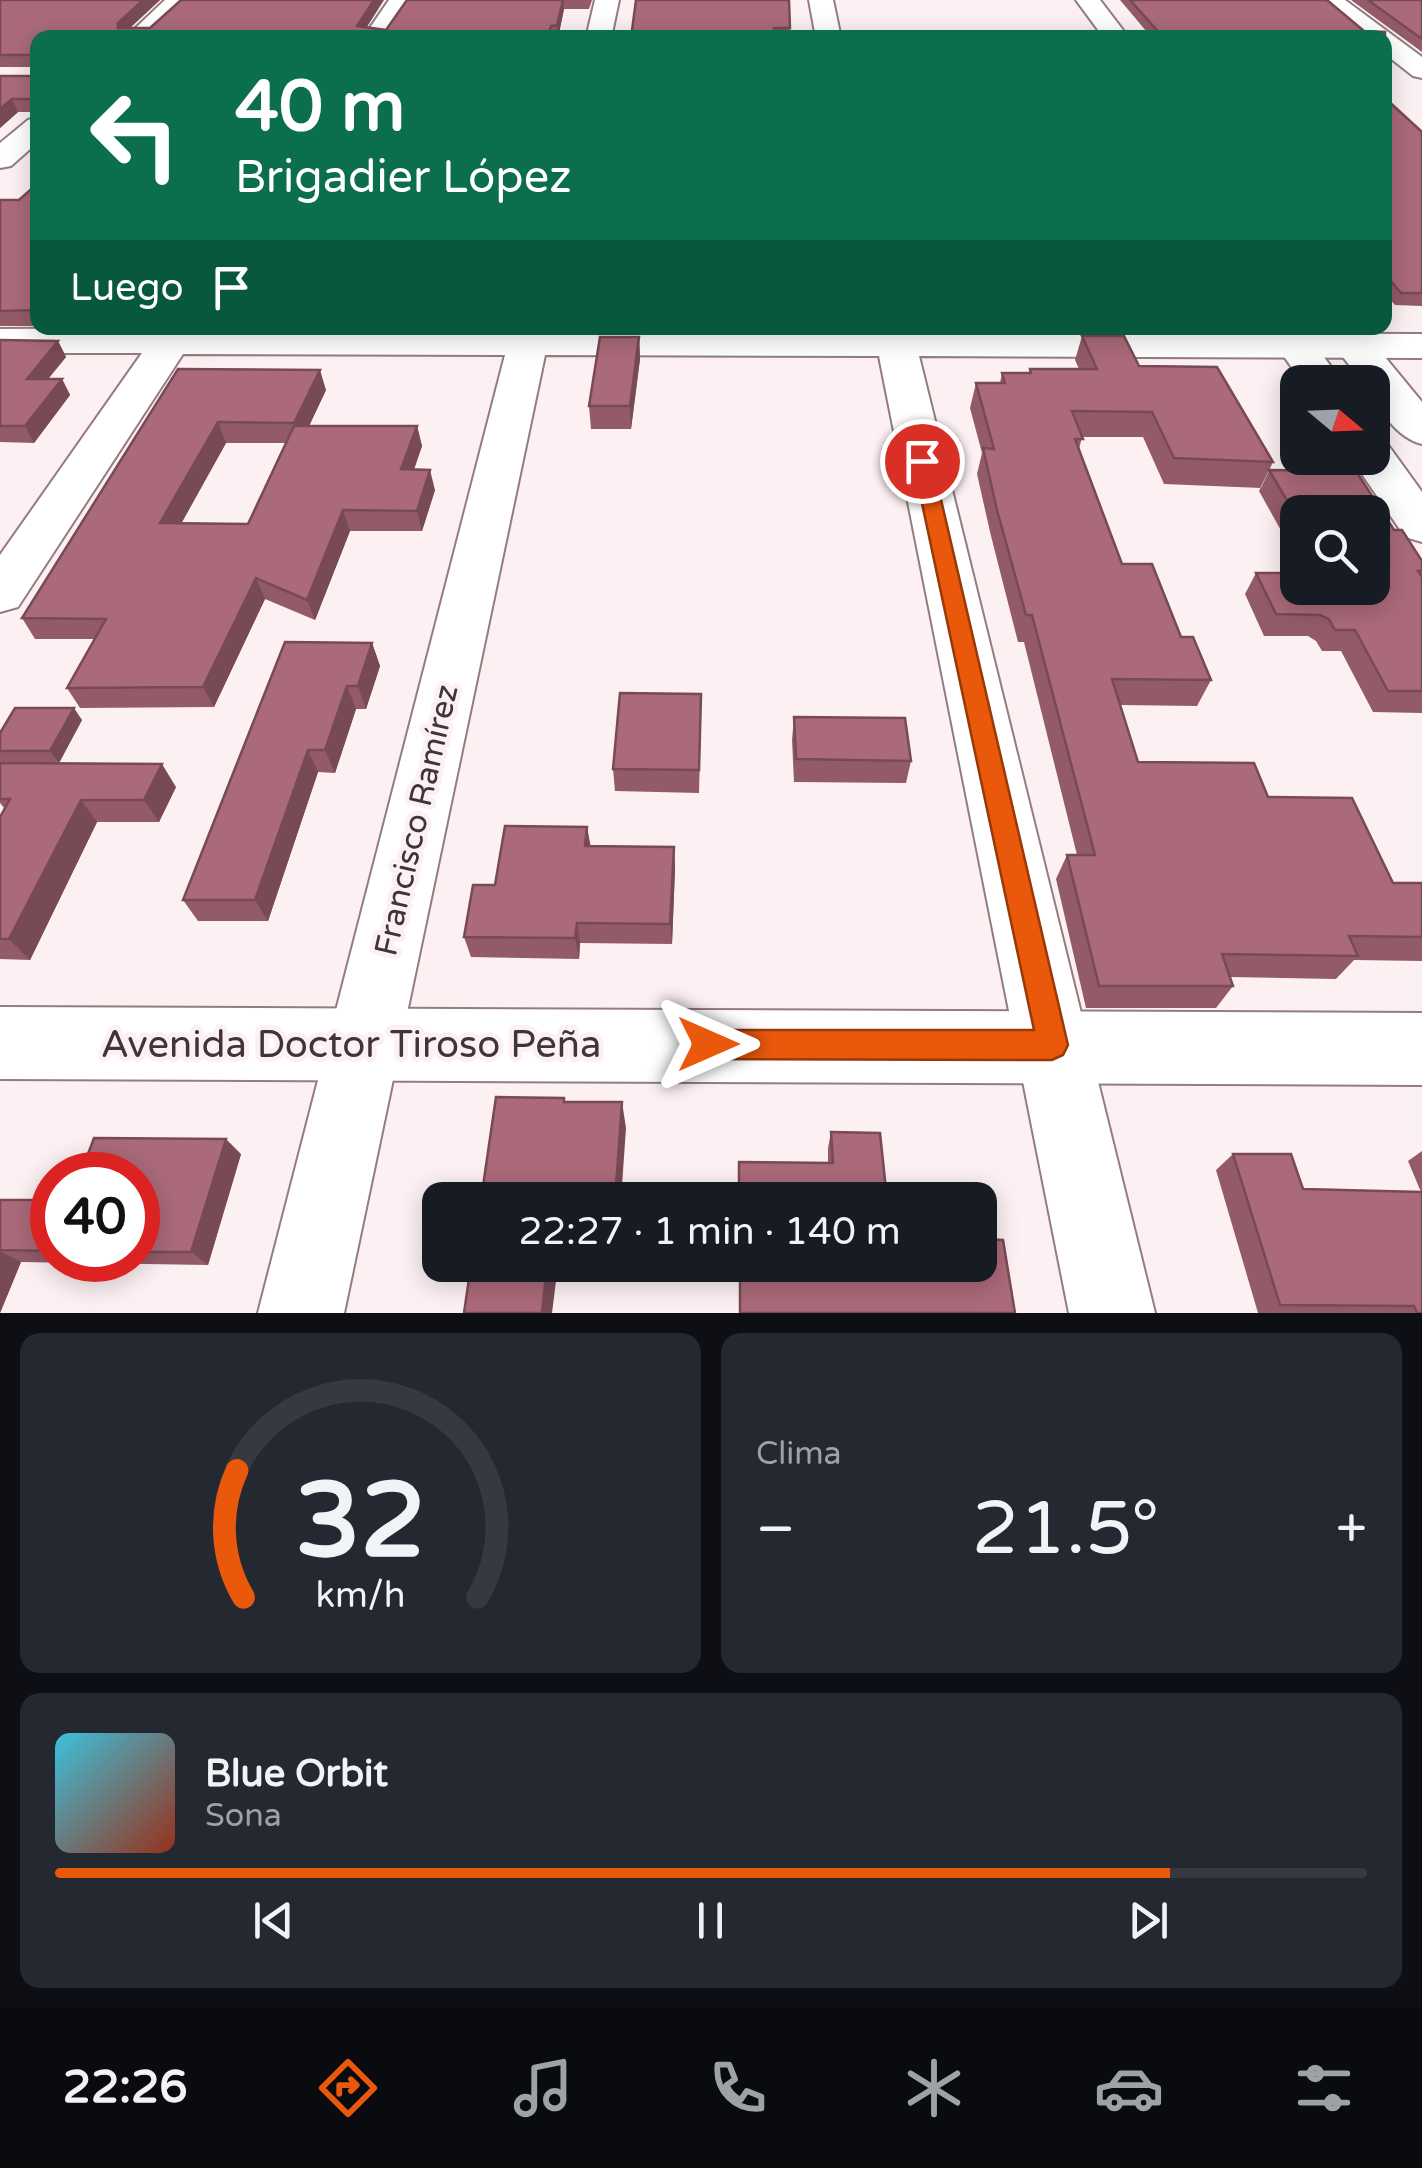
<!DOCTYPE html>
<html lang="es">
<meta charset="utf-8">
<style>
body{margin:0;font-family:"Varela Round",sans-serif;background:#242831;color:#f1f3f6;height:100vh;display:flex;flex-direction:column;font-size:38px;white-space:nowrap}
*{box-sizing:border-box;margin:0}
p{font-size:32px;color:#9ea1a6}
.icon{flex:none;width:55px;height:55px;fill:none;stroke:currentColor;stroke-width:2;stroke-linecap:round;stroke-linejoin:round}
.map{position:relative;height:1313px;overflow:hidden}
.sheet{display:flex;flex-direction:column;gap:20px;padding:20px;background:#0d0f14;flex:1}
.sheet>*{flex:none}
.top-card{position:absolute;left:30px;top:30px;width:1362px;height:305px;border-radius:20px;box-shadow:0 5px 25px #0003;background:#0b6e4f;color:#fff;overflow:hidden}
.needle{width:65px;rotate:109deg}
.controls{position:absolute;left:1280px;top:365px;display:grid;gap:20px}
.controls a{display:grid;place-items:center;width:110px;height:110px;border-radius:20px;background:#171b24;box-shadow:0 5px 25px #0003;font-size:50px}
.speed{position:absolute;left:30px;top:1152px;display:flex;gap:20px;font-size:50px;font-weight:700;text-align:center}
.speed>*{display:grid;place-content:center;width:130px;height:130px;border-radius:50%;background:#171b24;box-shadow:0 5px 25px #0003;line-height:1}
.speed .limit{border:15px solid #d22;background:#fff;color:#111}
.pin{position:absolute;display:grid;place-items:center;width:85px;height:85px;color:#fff;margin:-42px;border:5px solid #fff;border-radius:50%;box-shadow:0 2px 10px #0007}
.me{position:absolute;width:110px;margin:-55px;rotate:90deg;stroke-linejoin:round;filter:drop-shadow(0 0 8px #0008)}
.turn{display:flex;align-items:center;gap:35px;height:210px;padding:0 40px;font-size:45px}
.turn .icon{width:130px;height:130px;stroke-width:2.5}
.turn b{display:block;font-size:70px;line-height:85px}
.then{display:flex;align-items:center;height:95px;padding:0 40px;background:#0003;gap:20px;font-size:38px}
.big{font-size:75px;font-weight:600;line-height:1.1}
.sheet .widget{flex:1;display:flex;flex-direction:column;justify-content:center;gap:15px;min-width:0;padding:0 35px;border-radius:20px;background:#242831}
.sheet .dial{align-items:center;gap:0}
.dial svg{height:260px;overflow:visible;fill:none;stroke:#363941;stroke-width:7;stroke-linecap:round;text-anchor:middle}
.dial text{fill:#f1f3f6;stroke:none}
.song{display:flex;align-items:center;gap:30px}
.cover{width:120px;height:120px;border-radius:15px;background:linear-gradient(135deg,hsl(190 70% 55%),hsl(10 70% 35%))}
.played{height:10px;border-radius:5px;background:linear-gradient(90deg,#ea580c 85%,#363941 85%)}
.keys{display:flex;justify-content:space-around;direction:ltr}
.heat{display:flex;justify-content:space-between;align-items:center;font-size:55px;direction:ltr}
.sheet .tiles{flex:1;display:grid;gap:20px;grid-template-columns:1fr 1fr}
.widget:last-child{grid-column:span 2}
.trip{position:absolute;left:422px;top:1182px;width:575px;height:100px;border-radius:20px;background:#171b24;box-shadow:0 5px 25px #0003;font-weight:600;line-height:100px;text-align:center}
.menu{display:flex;height:160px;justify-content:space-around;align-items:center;background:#090b0e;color:#9ea1a6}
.menu .icon{width:70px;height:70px}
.menu .current{color:#ea580c}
.menu b{font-size:45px;color:#f1f3f6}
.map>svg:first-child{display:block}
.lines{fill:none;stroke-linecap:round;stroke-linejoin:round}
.street-casing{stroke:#947c81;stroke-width:4}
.secondary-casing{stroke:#947c81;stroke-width:4}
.street{fill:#fff;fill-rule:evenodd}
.secondary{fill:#fff;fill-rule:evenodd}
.wall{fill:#935b68;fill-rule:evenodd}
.shaded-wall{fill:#784a55}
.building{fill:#ab6a79;stroke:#784a55;stroke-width:2.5}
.route{fill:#ea580c;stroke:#983908;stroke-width:2.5}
.labels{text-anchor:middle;stroke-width:10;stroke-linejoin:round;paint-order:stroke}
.street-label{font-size:32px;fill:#3f3436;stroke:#fcf0f2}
.near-street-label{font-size:38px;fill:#3f3436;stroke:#fcf0f2}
</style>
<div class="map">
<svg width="1422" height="1313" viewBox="0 0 1422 1313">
<rect width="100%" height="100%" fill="#fcf0f2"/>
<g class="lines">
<defs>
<path id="street" d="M165,0H191L152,38H125Z
M389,0H413L388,38H363Z
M595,0H619L611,38H586Z
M809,0H833L841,38H816Z
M1318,0H1345L1422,57V78L1413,76L1385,54V38H1363Z
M38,117V142L11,166L0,168V143L28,120Z
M161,328L874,332V328H912L914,332L1422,334V358L919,356L1155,1313H1069L879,356L545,355L344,1313H258L505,355L183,354L18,607L0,612V555L142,353H0V329Z"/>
<path id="secondary" d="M1076,0H1100L1129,38H1104Z
M1264,328H1303L1342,382H1302Z
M1321,328H1361L1422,402V444C1399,439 1372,407 1372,382H1362Z
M1372,442L1388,445L1422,492V542L1405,537L1351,458H1372Z
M0,1007L1422,1013V1085L0,1079Z"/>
</defs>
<!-- street casing -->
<use href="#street" class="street-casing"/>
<!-- secondary casing -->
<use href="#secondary" class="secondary-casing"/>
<!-- street -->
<use href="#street" class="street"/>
<!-- secondary -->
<use href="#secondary" class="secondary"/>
</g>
<!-- wall -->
<path class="wall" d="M0,0H160L130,28L366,27L386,30L407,0H592L589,9H564L558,38H38V112H18L0,128V76H35V67H0Z
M636,0L790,28V38H631Z
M1120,0H1327L1364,31L1385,32V44V38H1152Z
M1351,0H1422V52Z
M1385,55L1391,60L1387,70H1385Z
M1385,98L1422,132V306L1395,305L1385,294Z
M38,183V326H0V200H19Z
M1062,328H1102L1101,329H1062Z
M1082,336L1139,366L1273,462L1261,488L1164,484L1143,437H1082L1079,449L1122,564L1181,637L1211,680L1197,706L1120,705L1138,762L1268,797L1393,883H1422V961L1354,960L1336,979L1230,977L1233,986L1216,1008H1086L1056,879L1067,855H1077L1024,642H1018L991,536L977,474L982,453L970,408L976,383H1000L1002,373H1029L1030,369H1079L1075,360Z
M639,337L640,359L631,429H591L589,406Z
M0,340L58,341L66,357L48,379H62L70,395L34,443L0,442Z
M178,369L326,390L309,426H417L422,446L414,469L435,490L422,531H350L315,620L265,599L214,707L80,708L67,688L94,639H35L22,618ZM226,443H286L248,524L181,523Z
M1269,470L1394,530L1422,561V713L1373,712L1341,651H1322L1316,641L1308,636H1264L1245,594L1256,573L1372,588L1298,512V561L1259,491Z
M372,643L380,666L366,709H356L335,773L318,772L268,921H198L183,900Z
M701,717L699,793L615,791L613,769Z
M794,717L911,761L906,783L794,782L792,740Z
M82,720L59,763H0V733Z
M0,763L176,787L159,822H97L30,960L0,959V817L5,809L0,803Z
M587,827L590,846L674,847L675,869L672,944L580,943L579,959L471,957L464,937L495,885Z
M831,1132L887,1199L916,1200H738L739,1162L828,1163V1148Z
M1422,1151V1313H1258L1216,1170L1233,1154L1303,1189L1421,1192L1408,1161Z
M241,1154L208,1265L21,1262L0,1313V1200H52V1260H138V1175Z"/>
<!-- shaded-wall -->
<path class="shaded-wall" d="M143,0H160L122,35L118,28V23Z
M374,0H384L360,38L357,26Z
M563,0L564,9L558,38L557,25Z
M12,99L18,112L0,128V109Z
M639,337L640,359L631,429L630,406Z
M58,341L66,357L35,395L27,379Z
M320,370L326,390L301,443L294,423Z
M62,379L70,395L34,443L25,426Z
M218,422L226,443L170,544L160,523Z
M417,426L422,446L407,490L401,469Z
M430,470L435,490L422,531L417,511Z
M343,510L350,531L315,620L307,600Z
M256,578L265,599L214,707L203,687Z
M372,643L380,666L366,709L358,686Z
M347,686L356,709L335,773L325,750Z
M74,708L82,720L59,763L50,751Z
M308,750L318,772L268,921L255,900Z
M162,764L176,787L159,822L144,800Z
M81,800L97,822L30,960L9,939Z
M587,827L591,848L585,846Z
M674,847L675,869L672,944L670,924Z
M577,923L580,943L579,959L575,938Z
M622,1102L626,1128L621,1200H615Z
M226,1139L241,1154L208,1265L191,1252Z
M0,1251L21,1262L0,1313Z
M547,1265H558L552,1313H542Z"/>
<!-- building -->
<path class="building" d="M0,0H143L118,23V28H150L181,0H374L357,26L386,30L407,0H563L557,25L551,26L547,38H38V99H12L0,109V76H35V55H0Z
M636,0H789L790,28H774L777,38H631Z
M1130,0H1327L1364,31L1385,32V43V38H1164Z
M1368,0H1422V39Z
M1385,98L1422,132V293H1401L1385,274Z
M38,183V310L0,311V200H19Z
M1082,336H1124L1139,366L1217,367L1273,462L1174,458L1152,412L1072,411L1083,439H1075L1122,564H1152L1181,637H1193L1211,680L1112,679L1138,762L1254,763L1268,797L1352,798L1393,883H1422V937L1349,936L1358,956L1222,954L1233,986H1099L1067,855H1095L1032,615H1026L997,510L983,448L994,449L976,383H1005L1002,373H1031L1030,369H1097Z
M600,337H639L630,406H589Z
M0,340L58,341L27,379H62L25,426H0Z
M178,369L320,370L294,423L218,422L160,523L248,524L294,426H417L401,469L430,470L417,511L343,510L307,600L256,578L203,687L67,688L106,619L22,618Z
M1269,470L1356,471L1394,530H1402L1422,561V571H1418L1422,577V691H1388L1355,630H1335L1329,619L1320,615L1276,614L1256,573H1298V588H1372V512H1298V519Z
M285,642L372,643L358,686H347L325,750H308L255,900H183Z
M620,693L701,694L699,770L613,769Z
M15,708H74L50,751H0V733Z
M794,717L905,718L911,761L796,759Z
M0,763L162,764L144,800H81L9,939H0V817L10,799H0Z
M505,826L587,827L585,846L674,847L670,924L577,923L575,938L464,937L473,885H495Z
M496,1097L564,1098V1102H622L615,1200H481Z
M831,1132L880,1133L887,1199L916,1200H739V1162L833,1163Z
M94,1138L226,1139L191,1252H138V1175H80Z
M1233,1154H1291L1303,1189L1422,1192V1313H1417L1414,1306L1280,1305Z
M0,1200H52V1251L0,1250Z
M980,1239L1003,1240L1015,1313H740V1265H980Z
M471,1265H547L542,1313H464Z"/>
<!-- route -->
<path class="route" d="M922,455L932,461L1068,1045L1063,1055L1052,1060L708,1059L697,1055L693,1044L697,1034L708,1030H1034L913,461Z"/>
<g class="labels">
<!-- street labels -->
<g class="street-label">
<text transform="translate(416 820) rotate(-77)" y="11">Francisco Ramírez</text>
</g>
<!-- near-street labels -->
<g class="near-street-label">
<text x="351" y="1057">Avenida Doctor Tiroso Peña</text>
</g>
</g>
</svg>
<div class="controls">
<a><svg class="needle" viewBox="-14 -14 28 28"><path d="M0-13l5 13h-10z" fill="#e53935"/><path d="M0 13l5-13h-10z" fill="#9ea1a6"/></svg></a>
<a><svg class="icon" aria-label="search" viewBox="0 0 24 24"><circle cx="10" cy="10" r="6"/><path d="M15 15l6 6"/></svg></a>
</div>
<div class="speed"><div class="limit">40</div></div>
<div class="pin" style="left:922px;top:461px;background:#d93025"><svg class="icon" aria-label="arrive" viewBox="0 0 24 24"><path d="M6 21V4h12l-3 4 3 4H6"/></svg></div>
<svg class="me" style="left:708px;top:1044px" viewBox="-20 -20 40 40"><path d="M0-17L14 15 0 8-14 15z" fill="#ea580c" stroke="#fff" stroke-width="4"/></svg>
<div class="trip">22:27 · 1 min · 140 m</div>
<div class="top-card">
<div class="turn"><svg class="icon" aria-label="left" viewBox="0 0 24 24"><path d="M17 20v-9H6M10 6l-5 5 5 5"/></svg><div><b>40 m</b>Brigadier López</div></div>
<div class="then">Luego<svg class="icon" aria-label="arrive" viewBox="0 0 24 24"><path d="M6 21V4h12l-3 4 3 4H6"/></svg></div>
</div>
</div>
<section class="sheet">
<div class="tiles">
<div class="widget dial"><svg viewBox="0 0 100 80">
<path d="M14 69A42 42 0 1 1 86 69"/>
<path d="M14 69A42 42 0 0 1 12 30" stroke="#ea580c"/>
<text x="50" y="56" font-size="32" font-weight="700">32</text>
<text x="50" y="72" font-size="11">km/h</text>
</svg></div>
<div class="widget"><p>Clima</p>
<div class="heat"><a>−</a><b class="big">21.5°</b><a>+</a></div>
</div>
<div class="widget">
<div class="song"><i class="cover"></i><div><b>Blue Orbit</b><p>Sona</p></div></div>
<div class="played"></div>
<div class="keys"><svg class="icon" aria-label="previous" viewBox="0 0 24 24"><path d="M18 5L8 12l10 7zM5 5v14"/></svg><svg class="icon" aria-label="pause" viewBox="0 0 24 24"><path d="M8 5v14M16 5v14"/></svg><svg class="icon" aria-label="next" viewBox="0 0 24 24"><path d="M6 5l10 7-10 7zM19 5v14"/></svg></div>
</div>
</div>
</section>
<nav class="menu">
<b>22:26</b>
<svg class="icon current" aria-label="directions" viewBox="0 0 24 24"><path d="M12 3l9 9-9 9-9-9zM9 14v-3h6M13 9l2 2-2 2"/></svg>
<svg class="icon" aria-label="music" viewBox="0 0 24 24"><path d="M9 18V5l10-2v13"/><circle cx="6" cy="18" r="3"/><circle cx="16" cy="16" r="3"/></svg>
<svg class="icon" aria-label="phone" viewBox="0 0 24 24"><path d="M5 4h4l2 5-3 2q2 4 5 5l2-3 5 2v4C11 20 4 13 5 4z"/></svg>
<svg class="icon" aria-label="climate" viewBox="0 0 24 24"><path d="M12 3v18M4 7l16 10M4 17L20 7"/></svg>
<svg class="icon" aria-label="car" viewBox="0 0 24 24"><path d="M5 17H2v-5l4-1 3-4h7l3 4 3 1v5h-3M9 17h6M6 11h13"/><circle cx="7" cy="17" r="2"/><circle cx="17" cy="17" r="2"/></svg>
<svg class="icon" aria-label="filters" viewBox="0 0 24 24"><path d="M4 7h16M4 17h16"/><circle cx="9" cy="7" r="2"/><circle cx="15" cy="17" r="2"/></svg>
</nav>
